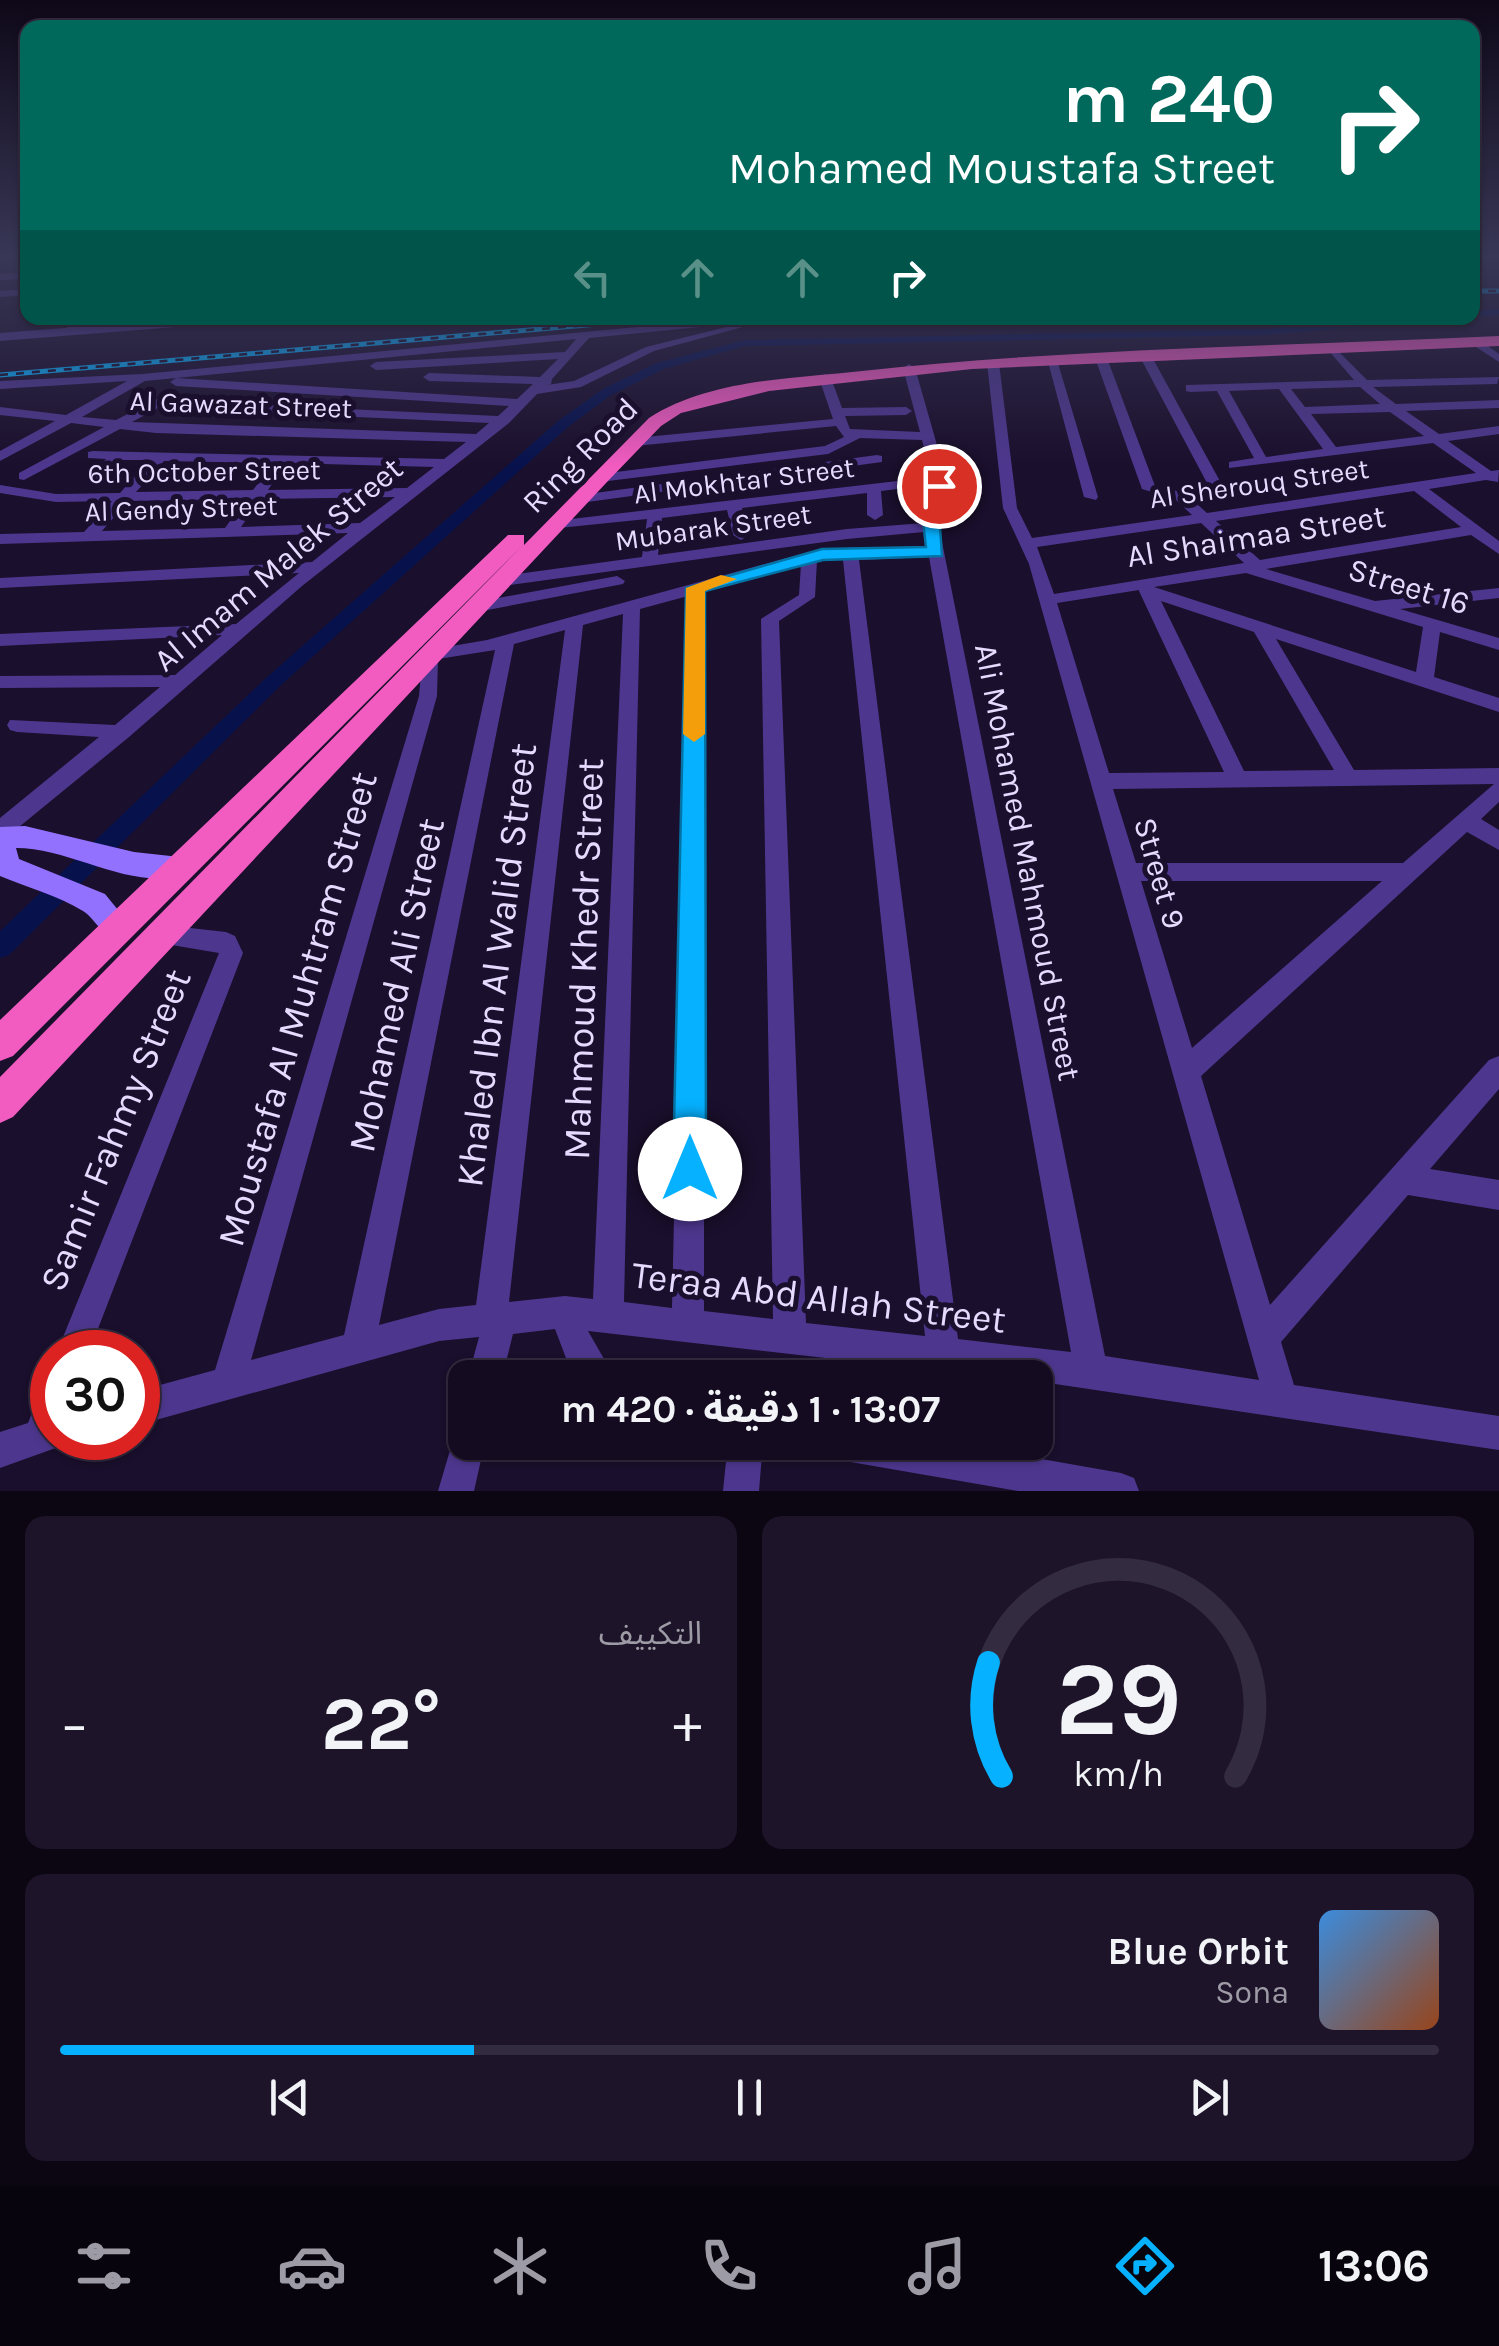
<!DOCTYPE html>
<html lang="ar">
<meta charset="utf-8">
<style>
body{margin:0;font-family:Karla,"Noto Sans Arabic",sans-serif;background:#1d142a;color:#f1f3f6;direction:rtl;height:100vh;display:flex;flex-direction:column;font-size:38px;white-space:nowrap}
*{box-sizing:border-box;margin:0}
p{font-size:32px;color:#9d9ba5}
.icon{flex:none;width:55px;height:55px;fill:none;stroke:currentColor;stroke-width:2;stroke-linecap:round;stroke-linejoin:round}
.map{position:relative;height:1491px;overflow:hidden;direction:ltr}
.panel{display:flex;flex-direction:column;gap:25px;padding:25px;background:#0b0612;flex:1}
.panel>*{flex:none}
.top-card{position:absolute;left:20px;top:20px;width:1460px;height:305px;border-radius:20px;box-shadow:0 2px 8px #0004,0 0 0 2px #332b3f;direction:rtl;background:#00695c;color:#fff;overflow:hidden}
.speed{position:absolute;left:30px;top:1330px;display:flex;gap:20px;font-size:50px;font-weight:700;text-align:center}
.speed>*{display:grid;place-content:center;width:130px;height:130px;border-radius:50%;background:#140b21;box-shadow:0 2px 8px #0004,0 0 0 2px #332b3f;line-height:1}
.speed .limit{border:15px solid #d22;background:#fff;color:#111}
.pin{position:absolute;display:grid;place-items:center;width:85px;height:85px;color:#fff;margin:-42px;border:5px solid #fff;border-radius:50%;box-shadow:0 2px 10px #0007}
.me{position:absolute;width:110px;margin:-55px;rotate:0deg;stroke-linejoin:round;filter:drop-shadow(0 0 8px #0008)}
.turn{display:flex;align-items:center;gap:35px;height:210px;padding:0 40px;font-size:45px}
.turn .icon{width:130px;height:130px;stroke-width:2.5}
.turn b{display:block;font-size:70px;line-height:85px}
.lanes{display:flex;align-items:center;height:95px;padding:0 40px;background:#0003;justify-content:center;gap:50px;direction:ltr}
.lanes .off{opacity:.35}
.big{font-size:75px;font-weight:700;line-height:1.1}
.panel .widget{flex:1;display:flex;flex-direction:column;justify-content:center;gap:15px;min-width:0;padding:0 35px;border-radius:20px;background:#1d142a}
.panel .dial{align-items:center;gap:0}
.dial svg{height:260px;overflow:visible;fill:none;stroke:#332b3f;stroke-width:7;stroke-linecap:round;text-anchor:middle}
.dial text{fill:#f1f3f6;stroke:none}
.song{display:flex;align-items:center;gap:30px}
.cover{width:120px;height:120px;border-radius:15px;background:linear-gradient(135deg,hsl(210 70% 55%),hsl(20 70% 35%))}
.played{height:10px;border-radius:5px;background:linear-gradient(90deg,#06b1ff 30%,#332b3f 30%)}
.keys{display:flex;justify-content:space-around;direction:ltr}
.heat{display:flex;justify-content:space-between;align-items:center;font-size:55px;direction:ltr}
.panel .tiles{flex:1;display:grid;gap:25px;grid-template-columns:1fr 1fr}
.widget:last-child{grid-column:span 2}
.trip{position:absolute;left:448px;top:1360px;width:605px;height:100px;border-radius:20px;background:#140b21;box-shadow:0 2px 8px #0004,0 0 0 2px #332b3f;font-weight:700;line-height:100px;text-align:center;direction:rtl}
.tab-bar{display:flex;height:160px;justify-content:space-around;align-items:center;background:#08040d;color:#9d9ba5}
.tab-bar .icon{width:70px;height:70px}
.tab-bar .selected{color:#06b1ff}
.tab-bar b{font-size:45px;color:#f1f3f6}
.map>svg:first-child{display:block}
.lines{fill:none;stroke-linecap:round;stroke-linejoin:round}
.canal{fill:#07124d;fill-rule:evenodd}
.minor{fill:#4d378e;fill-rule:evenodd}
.tertiary{fill:#4d378e;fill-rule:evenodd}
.secondary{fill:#9371ff;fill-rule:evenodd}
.trunk{fill:#f25bc0;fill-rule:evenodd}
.rail-casing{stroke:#06b1ff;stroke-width:5}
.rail{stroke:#1a0f2c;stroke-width:2.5;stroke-dasharray:8;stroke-linecap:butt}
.route{fill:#06b1ff;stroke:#0473a6;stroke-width:2.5}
.slow{fill:#f59e0b}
.labels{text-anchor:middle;stroke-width:10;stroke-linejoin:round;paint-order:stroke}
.far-street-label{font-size:28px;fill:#e6daff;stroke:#1a0f2c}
.street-label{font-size:32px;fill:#e6daff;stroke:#1a0f2c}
.near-street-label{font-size:38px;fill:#e6daff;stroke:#1a0f2c}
</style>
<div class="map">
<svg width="1499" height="1491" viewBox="0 0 1499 1491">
<rect width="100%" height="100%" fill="#1a0f2c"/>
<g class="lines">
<!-- canal -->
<path class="canal" d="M1499,309V315L1472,317V311Z
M1398,318H1436L1431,321L1265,335L745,346L664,369L611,395L568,427L280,686L9,955L0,958V931L266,678L558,421L603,389L656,363L745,340L1265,329Z"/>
<!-- minor -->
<path class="minor" d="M28,273V279L0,280V274Z
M28,289V295L0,297V291Z
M81,318H92L73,333H65V329Z
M126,318H138L125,328H117V324Z
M722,319L743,327L654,351L581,387L537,394L509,423L302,586L129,737L8,836L0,839V818L99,737L17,732L10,730L7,725L10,720L115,725L160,687L0,688V676L175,675L222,635L0,646V634L236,624L299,573L0,588V578L312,562L348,533L0,544V534L84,532L112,501L56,502L0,493V485L56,494L120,493L149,460H121L96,482L89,478L106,459L88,458V452L93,451L444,459L466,442L156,433L120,429L24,480L19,479V473L104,427L71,423L0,461V451L55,421L0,415V407L66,415L127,381L0,389V381L142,374ZM721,325L726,327L646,347L574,381L546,385L551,384L552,379L589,338ZM576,339L565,352L376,362L370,366L376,370L558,359L540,377L429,373L423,377L429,381L533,384L517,399L176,378L170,382L176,386L509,406L498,416L170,401L169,396L165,395L116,420L82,417L145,381ZM158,408L489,423L476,434L132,422ZM164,461L273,463L253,490L136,492ZM286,463L434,467L407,488L268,490ZM395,497L360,523L241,527L261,499ZM246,499L225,528L102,531L128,501Z
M1473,341H1481L1499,354V362L1473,345Z
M1335,348L1367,380L1499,377L1497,384L1373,387L1396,404L1499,400V408L1406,411L1439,434L1499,426V434L1448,441L1491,471L1499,470L1498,482L1486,480L1429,489L1499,541V554L1471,535L1266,569L1375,601L1499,588V598L1400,609L1499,638V650L1440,632L1434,677L1499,698V712L1276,639L1354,770L1499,768V802L1481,819L1499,830V850L1467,832L1201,1076L1270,1305L1489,1060L1499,1056V1089L1430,1169L1499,1180V1210L1408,1195L1281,1342L1294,1385L1499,1416V1450L1035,1381V1378H1001L588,1331L615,1378H577L569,1366L555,1329L513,1334L502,1378H468L479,1337L439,1341L138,1425V1391L215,1370L419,696L423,651L487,640L809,552L843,551L850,547L857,550L927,548L924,532L847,539L502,586L494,581L502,576L642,557L647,519L549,529V523L554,521L932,477L922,440L860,438L828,454L600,482L593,478L600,474L825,446L844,437L836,426L635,446L628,442L635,438L833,419L819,378L825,374L831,378L842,408L906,407L912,411L906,415L845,416L850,429L920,432L903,368L909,364L915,368L947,480L939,527L1105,1356L1259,1380L1029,564L1003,508L987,363L993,359L999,363L1017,508L1032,538L1192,515L1175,499L1142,489L1095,358L1101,355L1107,358L1155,486L1185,493L1207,513L1476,473L1433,443L1229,468V462L1254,458L1217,391L1190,392L1186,391V385L1354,380L1329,351ZM1360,387L1380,404L1305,407L1291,389ZM1279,389L1323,449L1266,457L1229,391ZM1390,412L1424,436L1336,447L1311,414ZM930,485L924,523L847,529L658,555L662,518L727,510L733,535L741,540L749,535L742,508L867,493V515L875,520L883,515L881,491ZM1414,491L1461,527L1260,560L1216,521ZM1201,523L1244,563L1054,594L1037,547ZM929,557L1071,1352L958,1339L859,560ZM843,560L925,1336L806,1323L779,621L815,597L817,561ZM801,564L799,595L761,619L773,1319L704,1311V591ZM1246,573L1423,627L1416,672L1154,587ZM1139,590V591L1224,772L1109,773L1057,603ZM688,596L672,1308L624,1302L640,609ZM1161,601L1254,632L1334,770L1244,771ZM623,614L593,1299L565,1296L509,1302L583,625ZM565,630L476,1305L439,1309L379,1325L514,644ZM495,650L344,1335L251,1360L437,696L438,659ZM1494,784L1403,863H1136L1113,789ZM1141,881H1382L1192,1048Z
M1146,354L1152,357L1221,483L1219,486L1207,483L1140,357Z
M1047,358L1057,360L1098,497L1096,500L1084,497Z
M877,455L882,456V462L580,503L573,499L580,495Z
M617,576L625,581L623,584L477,612L468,607L477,602Z
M163,925L226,932L235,936L243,953L89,1352H57L219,953L154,942L151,935L154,928Z
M52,1387V1438H68L64,1445L0,1468V1432L28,1423L40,1392Z
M465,1426V1442H485L474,1491H438L456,1430Z
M728,1442H763L759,1491H723Z
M822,1442H944L1121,1473L1134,1478L1139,1491H1018L839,1460L827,1454Z"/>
<!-- tertiary -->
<path class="tertiary" d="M194,318H246L239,322L0,341V333Z"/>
<!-- secondary -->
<path class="secondary" d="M25,826L134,852L189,858L193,866L189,874C133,893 73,848 16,848L19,859L105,894L132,927L128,936C103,945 100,922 83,911C59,896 26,887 0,876V827Z"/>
<!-- trunk -->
<path class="trunk" d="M1499,336V346L972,369L769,391L681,413L661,426L607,482L13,1117L0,1123V1077L523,545L13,1056L0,1061V1020L508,535H524V545L649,418C710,379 791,379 862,371C1073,348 1287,346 1499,336Z"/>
<defs>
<path id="rail" d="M1472,291H1499
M0,375L670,318"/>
</defs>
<!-- rail casing -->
<use href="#rail" class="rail-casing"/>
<!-- rail -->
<use href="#rail" class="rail"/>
</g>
<!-- sky -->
<linearGradient id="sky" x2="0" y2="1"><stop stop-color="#0e0818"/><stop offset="0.55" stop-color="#383756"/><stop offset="1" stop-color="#383756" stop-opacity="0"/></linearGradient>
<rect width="1499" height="467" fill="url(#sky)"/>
<!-- route -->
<path class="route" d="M939,481L947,486L939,512L942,556L823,560L705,591L706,1169L701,1181L690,1186L678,1181L673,1169L686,588L822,549L926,547L922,512L931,486Z"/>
<!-- slow -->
<path class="slow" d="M721,575L737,579L705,591V734L694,742L683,734L686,588Z"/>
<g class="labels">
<!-- far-street labels -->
<g class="far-street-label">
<text transform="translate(241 404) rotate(2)" y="10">Al Gawazat Street</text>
<text transform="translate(204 471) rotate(-1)" y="10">6th October Street</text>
<text transform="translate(744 480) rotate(-7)" y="10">Al Mokhtar Street</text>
<text transform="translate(1259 483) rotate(-8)" y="10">Al Sherouq Street</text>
<text transform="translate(181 508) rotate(-2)" y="10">Al Gendy Street</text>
<text transform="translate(713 527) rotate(-8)" y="10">Mubarak Street</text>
</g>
<!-- street labels -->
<g class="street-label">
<text transform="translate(580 455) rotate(-45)" y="11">Ring Road</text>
<text transform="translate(1256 536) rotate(-9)" y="11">Al Shaimaa Street</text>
<text transform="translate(278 564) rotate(-40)" y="11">Al Imam Malek Street</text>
<text transform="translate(1409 586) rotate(17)" y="11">Street 16</text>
<text transform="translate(1028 862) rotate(79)" y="11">Ali Mohamed Mahmoud Street</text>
<text transform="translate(1160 873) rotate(74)" y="11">Street 9</text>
</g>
<!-- near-street labels -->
<g class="near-street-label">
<text transform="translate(583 959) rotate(-88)" y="13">Mahmoud Khedr Street</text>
<text transform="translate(496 965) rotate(-83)" y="13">Khaled Ibn Al Walid Street</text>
<text transform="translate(396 985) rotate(-78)" y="13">Mohamed Ali Street</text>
<text transform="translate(297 1009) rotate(-74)" y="13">Moustafa Al Muhtram Street</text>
<text transform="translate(115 1130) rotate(-68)" y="13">Samir Fahmy Street</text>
<text transform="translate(819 1297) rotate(7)" y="13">Teraa Abd Allah Street</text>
</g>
</g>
</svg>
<div class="speed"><div class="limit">30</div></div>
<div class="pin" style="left:939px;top:486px;background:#d93025"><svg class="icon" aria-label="arrive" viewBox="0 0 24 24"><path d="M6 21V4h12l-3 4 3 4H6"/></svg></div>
<svg class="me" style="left:690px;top:1169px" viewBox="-20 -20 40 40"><circle r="19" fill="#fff"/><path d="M0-13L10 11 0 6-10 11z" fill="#06b1ff"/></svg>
<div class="trip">13:07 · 1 دقيقة · 420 m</div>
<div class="top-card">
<div class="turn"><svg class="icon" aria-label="right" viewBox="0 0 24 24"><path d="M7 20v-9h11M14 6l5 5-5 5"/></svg><div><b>240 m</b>Mohamed Moustafa Street</div></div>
<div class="lanes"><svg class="icon off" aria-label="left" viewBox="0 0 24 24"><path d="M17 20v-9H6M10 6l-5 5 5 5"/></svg><svg class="icon off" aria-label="ahead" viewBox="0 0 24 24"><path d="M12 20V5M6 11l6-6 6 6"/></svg><svg class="icon off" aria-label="ahead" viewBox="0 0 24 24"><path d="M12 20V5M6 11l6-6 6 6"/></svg><svg class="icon" aria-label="right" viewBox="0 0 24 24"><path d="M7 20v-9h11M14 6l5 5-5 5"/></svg></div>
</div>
</div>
<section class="panel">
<div class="tiles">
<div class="widget dial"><svg viewBox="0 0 100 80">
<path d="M14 69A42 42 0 1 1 86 69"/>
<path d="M14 69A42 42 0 0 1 10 34" stroke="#06b1ff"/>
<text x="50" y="56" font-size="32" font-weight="700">29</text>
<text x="50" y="72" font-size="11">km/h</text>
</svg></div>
<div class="widget"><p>التكييف</p>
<div class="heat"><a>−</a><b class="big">22°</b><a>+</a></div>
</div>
<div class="widget">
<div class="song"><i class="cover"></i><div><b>Blue Orbit</b><p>Sona</p></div></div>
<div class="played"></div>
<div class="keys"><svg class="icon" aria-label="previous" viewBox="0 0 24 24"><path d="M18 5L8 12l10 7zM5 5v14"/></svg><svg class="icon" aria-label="pause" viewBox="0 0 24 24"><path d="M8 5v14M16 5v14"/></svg><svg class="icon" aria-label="next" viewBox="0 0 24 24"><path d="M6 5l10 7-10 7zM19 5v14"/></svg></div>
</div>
</div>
</section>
<nav class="tab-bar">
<b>13:06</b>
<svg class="icon selected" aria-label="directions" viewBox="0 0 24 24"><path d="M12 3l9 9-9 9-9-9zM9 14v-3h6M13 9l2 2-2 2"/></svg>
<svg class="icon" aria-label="music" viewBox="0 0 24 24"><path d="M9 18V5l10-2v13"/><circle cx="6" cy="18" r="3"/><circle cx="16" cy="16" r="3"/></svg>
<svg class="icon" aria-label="phone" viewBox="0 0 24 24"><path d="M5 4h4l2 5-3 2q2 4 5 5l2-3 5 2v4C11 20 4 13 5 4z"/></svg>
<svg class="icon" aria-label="climate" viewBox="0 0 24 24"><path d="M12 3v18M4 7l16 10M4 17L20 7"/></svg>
<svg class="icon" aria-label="car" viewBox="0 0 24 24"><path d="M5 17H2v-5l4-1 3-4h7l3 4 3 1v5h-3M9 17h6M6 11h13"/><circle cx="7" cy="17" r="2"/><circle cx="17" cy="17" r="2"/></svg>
<svg class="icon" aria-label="filters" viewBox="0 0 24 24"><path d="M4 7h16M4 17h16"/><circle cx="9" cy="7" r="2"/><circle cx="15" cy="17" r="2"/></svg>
</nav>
